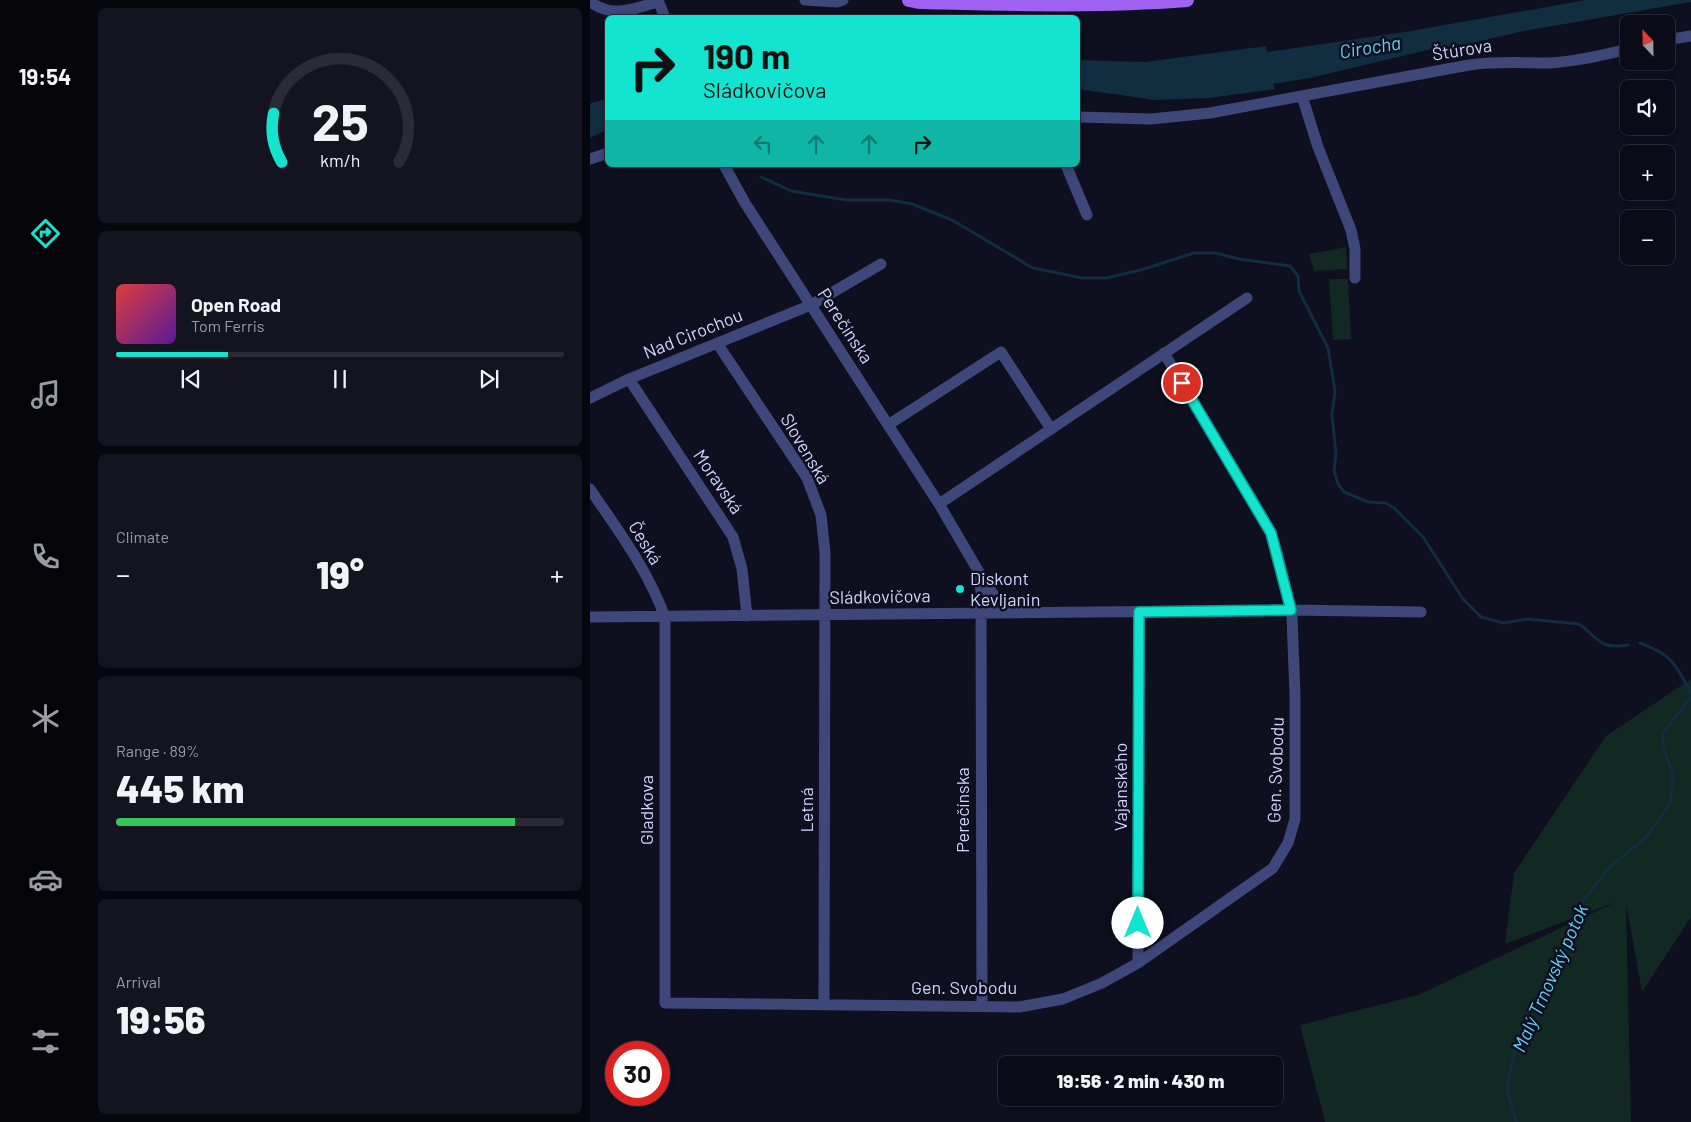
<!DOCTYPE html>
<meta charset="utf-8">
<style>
body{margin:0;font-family:Barlow,sans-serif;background:#131420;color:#f1f3f6;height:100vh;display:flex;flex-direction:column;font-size:19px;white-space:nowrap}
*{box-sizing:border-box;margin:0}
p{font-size:16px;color:#999ba1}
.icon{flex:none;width:28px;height:28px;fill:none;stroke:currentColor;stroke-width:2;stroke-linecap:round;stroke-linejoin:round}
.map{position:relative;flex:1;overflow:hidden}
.panel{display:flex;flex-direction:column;gap:8px;padding:8px;background:#06060d;width:500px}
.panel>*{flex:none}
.banner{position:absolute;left:15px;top:15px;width:475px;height:152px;border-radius:8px;box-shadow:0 2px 8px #0003,0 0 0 1px #2a2b36;background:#13e4d0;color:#111;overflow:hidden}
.needle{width:32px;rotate:338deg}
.tools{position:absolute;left:1030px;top:15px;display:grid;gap:10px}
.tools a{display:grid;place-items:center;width:55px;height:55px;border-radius:8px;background:#0a0b17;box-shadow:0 2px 8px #0003,0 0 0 1px #2a2b36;font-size:25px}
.speed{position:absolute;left:15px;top:1041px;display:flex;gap:10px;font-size:25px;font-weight:700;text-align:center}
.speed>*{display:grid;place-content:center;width:65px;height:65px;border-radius:50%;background:#0a0b17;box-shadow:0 2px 8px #0003,0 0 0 1px #2a2b36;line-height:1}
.speed .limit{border:8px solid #d22;background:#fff;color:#111}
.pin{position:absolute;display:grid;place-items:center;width:42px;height:42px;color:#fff;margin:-21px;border:2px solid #fff;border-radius:50%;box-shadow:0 1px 5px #0007}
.me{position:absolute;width:55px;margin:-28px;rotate:0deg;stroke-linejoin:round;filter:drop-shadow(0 0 4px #0008)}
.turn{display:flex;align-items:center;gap:18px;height:105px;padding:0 15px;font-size:22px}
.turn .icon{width:65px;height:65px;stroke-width:2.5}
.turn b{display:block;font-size:35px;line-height:42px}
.lanes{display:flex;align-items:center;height:48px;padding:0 15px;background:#0003;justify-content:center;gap:25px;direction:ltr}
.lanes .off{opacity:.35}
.big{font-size:38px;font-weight:800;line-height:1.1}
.panel .card{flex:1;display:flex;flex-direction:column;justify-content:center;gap:8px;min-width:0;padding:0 18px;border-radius:8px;background:#131420}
.panel .dial{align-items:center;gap:0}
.dial svg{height:130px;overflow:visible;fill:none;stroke:#2a2b36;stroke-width:7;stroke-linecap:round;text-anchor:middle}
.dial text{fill:#f1f3f6;stroke:none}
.song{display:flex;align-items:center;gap:15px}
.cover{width:60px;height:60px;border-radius:8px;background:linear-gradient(135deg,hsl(0 70% 55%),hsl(270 70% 35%))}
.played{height:5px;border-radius:2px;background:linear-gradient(90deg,#13e4d0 25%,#2a2b36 25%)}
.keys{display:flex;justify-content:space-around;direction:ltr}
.heat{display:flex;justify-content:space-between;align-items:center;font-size:28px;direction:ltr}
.charge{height:8px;border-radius:4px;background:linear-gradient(90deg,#34c759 89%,#2a2b36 0)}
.trip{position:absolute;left:408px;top:1056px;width:285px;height:50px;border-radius:8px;background:#0a0b17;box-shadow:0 2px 8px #0003,0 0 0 1px #2a2b36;font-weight:800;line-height:50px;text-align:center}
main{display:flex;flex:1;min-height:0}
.dock{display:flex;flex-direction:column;width:90px;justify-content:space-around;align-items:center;background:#040409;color:#999ba1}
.dock .icon{width:35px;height:35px}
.dock .on{color:#13e4d0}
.dock b{font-size:22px;color:#f1f3f6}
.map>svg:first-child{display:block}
.green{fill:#122823}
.water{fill:#112d40}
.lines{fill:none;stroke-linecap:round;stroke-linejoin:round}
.stream{stroke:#112d40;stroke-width:3}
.river{stroke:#112d40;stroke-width:20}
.minor{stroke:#3d477a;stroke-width:11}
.major{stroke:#9f61f2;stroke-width:14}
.route-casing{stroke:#0c9487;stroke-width:12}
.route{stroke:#13e4d0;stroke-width:9}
.poi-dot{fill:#13e4d0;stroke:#0e0f1f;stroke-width:2}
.labels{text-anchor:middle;stroke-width:5;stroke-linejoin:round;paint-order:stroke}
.street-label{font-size:18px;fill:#d0d4fb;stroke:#0e0f1f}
.poi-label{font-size:18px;fill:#d0d4fb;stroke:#0e0f1f;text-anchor:start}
.water-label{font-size:19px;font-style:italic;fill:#67cdf2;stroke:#0e0f1f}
</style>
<main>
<nav class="dock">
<b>19:54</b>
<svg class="icon on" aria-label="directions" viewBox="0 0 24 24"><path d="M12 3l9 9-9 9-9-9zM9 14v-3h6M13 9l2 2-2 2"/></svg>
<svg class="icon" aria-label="music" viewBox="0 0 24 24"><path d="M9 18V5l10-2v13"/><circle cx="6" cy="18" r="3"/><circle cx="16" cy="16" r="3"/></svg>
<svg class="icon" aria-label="phone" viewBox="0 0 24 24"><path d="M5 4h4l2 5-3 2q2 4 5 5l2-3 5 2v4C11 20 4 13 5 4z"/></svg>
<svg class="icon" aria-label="climate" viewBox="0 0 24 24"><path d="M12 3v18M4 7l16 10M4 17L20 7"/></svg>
<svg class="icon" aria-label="car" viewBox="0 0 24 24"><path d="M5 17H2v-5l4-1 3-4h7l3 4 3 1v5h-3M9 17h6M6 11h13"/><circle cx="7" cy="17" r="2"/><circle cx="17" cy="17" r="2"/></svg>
<svg class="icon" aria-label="filters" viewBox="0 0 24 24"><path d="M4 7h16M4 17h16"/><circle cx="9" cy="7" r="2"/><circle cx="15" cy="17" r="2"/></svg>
</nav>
<section class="panel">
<div class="card dial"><svg viewBox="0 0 100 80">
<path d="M14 69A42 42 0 1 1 86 69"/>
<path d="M14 69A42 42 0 0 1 9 39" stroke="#13e4d0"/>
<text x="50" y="56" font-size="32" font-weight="700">25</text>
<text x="50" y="72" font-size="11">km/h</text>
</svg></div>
<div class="card">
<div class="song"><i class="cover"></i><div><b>Open Road</b><p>Tom Ferris</p></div></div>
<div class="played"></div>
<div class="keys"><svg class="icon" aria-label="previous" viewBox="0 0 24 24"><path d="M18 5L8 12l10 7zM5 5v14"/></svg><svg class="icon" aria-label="pause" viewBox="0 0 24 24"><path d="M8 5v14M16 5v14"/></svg><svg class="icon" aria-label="next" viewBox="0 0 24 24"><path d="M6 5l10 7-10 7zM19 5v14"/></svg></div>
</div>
<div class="card"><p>Climate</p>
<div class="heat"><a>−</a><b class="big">19°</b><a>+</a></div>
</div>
<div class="card"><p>Range · 89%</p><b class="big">445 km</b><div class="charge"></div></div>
<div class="card"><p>Arrival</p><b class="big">19:56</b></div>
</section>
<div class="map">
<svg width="1101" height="1122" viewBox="0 0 1101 1122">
<rect width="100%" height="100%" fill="#0e0f1f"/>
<!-- green -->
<path class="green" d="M756,247L757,269L724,271L719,254Z
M739,279H758L761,339L743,340Z
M1101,679V917L1052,992L1036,903L1041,1122H735L710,1025L828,995L1026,902L915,944L924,873L1016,736Z"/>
<!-- water -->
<path class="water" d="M996,0H1101V2L934,31L882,43L850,47L720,78L683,84L685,89L678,90L619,98L565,100L488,89V60L555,62L676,46L677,52L691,50L815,32Z
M17,107V130L0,138V116Z"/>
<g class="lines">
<!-- stream -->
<path class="stream" d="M171,177L201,191L256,200H300L322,204L362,220L443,268L492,278H516L551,270L604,253H626L649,259L700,266L708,276L709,291L738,348L745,391L742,415L746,454L744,470L748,484L754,492L778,502L796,503L805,509L833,537L873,599L891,617L914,623L937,619L989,624C1008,637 1008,650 1038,645
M1050,643C1083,655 1085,664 1101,693
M926,1122L917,1089L925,1048L939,1014L974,954L988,908L1017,870L1057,836L1080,804L1083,775L1073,747V733L1101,697"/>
<!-- river -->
<path class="river" d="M0,114L18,109"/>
<!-- minor -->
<path class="minor" d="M68,0L75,18
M215,0L247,2L253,0
M0,2C25,19 43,8 69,2
M1076,40L1101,36
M712,96L728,147L761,230L765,249V278
M488,117L561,119L620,113L879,65C908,61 930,63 958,63C985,62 1012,55 1039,49
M0,159L18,153
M134,165L155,203L349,504L393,579L413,608L423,612
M476,165L497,215
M127,343L217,478L231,515L235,553L234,1004
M39,379L143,537L152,569L157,616
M0,398L39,379L221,305L291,264
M298,425L411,352L461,429
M0,489C27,529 59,571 75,618V1003L429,1007L473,999L512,983L548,963L683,868L698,843L705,819V695L702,617L688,556L681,533L670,513L574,353
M349,504L657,298
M389,576L391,592L392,1006
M0,617L701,610L831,612
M548,963L549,612"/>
<!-- major -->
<path class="major" d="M319,0L329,2C418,4 508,7 597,0"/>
</g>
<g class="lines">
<defs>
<path id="route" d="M548,923L549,612L701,610L681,533L592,383"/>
</defs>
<!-- route casing -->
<use href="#route" class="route-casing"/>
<!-- route -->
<use href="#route" class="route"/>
</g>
<!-- markers -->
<circle class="poi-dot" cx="370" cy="589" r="5"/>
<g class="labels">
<!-- street labels -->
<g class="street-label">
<text transform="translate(872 50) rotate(-9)" y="6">Štúrova</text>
<text transform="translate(255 326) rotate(57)" y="6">Perečínska</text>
<text transform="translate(103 334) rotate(-22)" y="6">Nad Cirochou</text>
<text transform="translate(215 449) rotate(59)" y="6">Slovenská</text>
<text transform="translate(128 482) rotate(56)" y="6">Moravská</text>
<text transform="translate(55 543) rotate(59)" y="6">Česká</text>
<text transform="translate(290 597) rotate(-1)" y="6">Sládkovičova</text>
<text transform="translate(686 770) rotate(-88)" y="6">Gen. Svobodu</text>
<text transform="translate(531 787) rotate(-90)" y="6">Vajanského</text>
<text transform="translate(57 810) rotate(-90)" y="6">Gladkova</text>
<text transform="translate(217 810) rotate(-90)" y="6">Letná</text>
<text transform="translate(373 810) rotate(-90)" y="6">Perečínska</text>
<text x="374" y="994">Gen. Svobodu</text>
</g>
<!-- poi labels -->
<g class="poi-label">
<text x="380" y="585">Diskont<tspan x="380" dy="21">Kevljanin</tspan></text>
</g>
<!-- water labels -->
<g class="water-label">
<text transform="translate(780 47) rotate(-9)" y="7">Cirocha</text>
<text transform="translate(960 978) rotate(-66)" y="7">Malý Trnovský potok</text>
</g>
</g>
</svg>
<div class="tools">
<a><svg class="needle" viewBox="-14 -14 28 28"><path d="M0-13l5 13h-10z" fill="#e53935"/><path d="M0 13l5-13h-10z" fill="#999ba1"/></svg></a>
<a><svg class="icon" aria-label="sound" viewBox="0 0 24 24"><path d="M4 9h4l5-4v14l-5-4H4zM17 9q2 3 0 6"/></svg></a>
<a>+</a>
<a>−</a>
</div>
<div class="speed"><div class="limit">30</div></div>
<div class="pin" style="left:592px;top:383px;background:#d93025"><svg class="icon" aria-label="arrive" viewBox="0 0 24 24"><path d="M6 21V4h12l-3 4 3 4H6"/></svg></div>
<svg class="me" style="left:548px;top:923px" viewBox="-20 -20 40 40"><circle r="19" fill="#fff"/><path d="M0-13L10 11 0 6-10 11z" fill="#13e4d0"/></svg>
<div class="trip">19:56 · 2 min · 430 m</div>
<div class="banner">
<div class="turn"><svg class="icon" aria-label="right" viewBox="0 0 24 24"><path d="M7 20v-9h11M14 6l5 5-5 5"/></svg><div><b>190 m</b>Sládkovičova</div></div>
<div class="lanes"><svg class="icon off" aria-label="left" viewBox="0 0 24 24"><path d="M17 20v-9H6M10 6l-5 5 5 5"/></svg><svg class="icon off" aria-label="ahead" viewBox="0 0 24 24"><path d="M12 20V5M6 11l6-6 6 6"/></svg><svg class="icon off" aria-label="ahead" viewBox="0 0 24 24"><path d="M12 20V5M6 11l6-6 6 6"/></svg><svg class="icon" aria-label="right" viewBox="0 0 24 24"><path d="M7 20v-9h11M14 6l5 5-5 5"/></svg></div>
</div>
</div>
</main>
